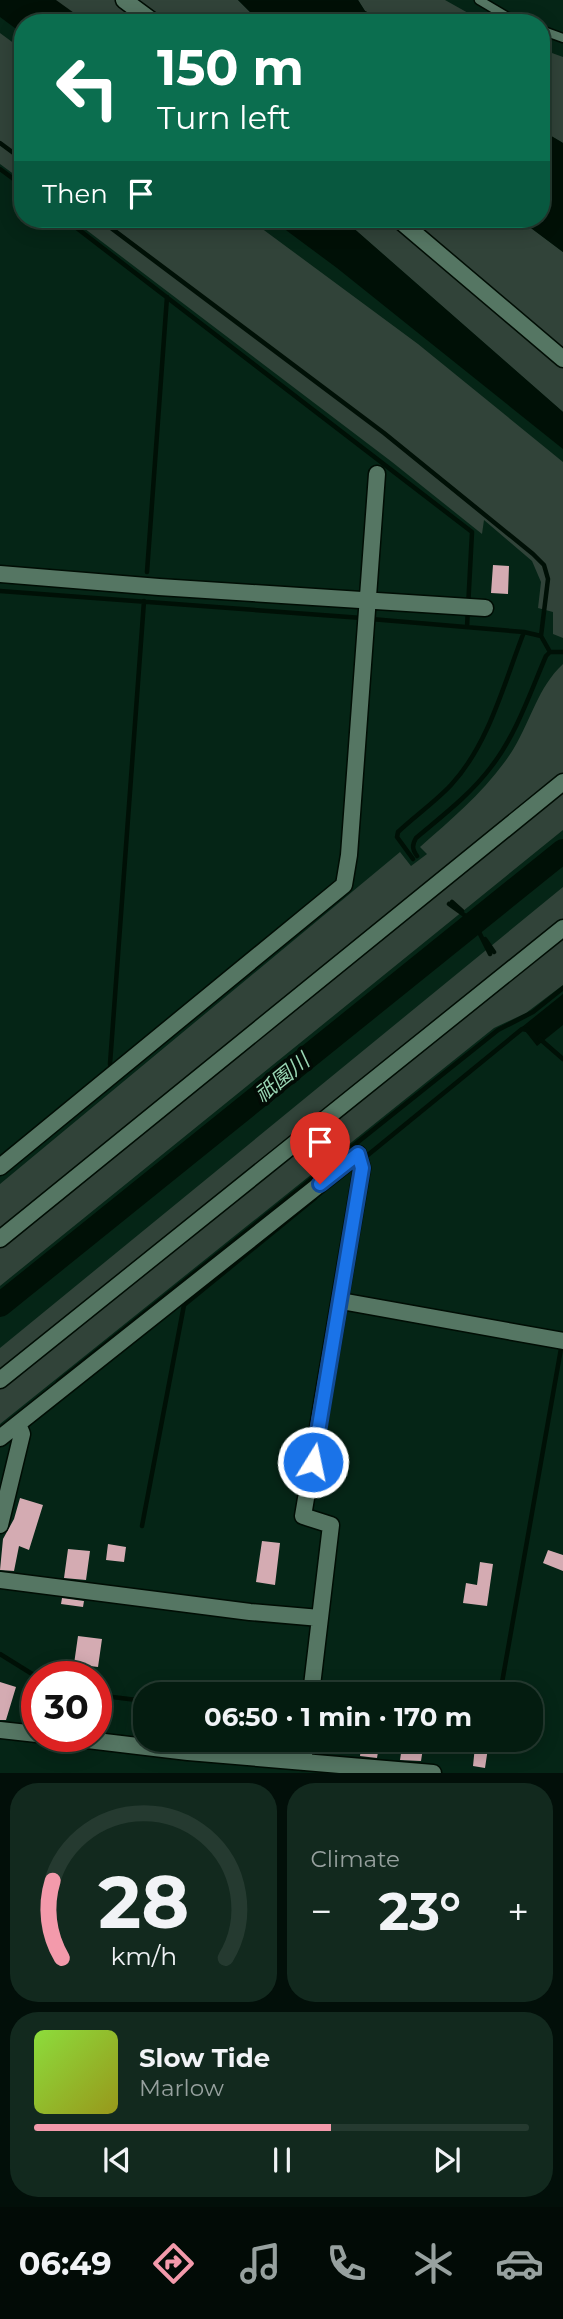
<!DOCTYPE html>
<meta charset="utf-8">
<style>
body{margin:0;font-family:Montserrat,"Noto Sans JP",sans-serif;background:#12291e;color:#f1f3f6;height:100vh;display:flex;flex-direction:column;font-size:26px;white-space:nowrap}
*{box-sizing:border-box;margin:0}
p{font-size:23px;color:#97a19f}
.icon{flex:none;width:38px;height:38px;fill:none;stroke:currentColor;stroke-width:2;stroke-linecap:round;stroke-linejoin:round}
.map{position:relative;height:1773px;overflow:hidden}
.sheet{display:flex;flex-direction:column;gap:10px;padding:10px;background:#020f09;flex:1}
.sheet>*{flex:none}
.guide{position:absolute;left:14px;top:14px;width:536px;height:214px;border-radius:28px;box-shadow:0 4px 18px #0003,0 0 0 2px #253a30;background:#0b6e4f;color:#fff;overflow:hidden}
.speed{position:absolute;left:21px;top:1661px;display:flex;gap:14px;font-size:35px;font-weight:700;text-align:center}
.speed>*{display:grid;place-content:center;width:91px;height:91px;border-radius:50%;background:#041c10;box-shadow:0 4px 18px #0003,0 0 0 2px #253a30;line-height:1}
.speed .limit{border:10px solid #d22;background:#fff;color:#111}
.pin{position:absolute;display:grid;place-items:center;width:60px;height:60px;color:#fff;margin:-72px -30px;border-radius:50% 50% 50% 0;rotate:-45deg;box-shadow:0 0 7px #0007}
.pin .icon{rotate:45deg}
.me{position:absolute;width:77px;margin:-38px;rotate:10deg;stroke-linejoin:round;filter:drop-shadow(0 0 5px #0008)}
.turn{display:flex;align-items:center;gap:24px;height:147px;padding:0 28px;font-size:32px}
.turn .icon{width:91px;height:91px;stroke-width:2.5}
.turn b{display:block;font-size:49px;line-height:60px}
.then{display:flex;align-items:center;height:66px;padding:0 28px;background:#0003;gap:14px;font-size:26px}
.big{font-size:52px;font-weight:700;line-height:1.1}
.sheet .widget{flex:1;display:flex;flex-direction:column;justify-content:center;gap:10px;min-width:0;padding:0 24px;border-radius:28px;background:#12291e}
.sheet .dial{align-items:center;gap:0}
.dial svg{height:182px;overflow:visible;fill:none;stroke:#253a30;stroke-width:7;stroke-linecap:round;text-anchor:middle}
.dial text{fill:#f1f3f6;stroke:none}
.song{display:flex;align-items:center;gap:21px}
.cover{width:84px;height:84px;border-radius:10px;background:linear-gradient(135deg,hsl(90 70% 55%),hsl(60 70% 35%))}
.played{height:7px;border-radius:4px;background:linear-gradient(90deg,#f39aab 60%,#253a30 60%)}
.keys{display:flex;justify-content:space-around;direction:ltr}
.heat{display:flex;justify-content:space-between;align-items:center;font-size:38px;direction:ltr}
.sheet .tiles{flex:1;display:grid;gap:10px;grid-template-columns:1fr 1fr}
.widget:last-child{grid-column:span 2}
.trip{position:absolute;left:133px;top:1682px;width:410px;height:70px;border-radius:28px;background:#041c10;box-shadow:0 4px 18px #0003,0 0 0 2px #253a30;font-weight:700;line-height:70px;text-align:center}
.menu{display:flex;height:112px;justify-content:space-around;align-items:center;background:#020b06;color:#97a19f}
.menu .icon{width:49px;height:49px}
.menu .selected{color:#f39aab}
.menu b{font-size:32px;color:#f1f3f6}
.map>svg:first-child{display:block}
.green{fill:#314339}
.water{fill:#001006}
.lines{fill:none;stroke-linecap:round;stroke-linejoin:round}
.stream{stroke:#001006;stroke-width:4.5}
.river{stroke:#001006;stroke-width:24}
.building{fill:#d4abb2}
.lane-casing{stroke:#000d04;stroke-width:11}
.street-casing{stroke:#000d04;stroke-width:19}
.lane{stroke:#557663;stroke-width:8}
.street{stroke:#557663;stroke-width:16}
.route-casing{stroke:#114b97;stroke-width:18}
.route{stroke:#1a73e8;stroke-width:12}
.labels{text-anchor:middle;stroke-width:7;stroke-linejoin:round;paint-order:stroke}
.water-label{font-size:21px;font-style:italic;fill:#99d5b3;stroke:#020b05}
</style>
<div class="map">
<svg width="563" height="1773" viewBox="0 0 563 1773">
<rect width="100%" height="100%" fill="#052516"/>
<!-- green -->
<path class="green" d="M7,0H238L261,23H39Z
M358,0H445L486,23H390L365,11Z
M0,33L23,50V181L0,164Z
M541,49L563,57V143L541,130Z
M72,219H249L418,344L563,462V638L553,634V612L538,608L541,582L532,561L484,520L482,534L392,462Z
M343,219H519L563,252V412Z
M563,664V830L0,1286V1184L400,852L411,866L427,854L420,847C454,817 490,787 514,748C531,720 538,687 563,664Z
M563,887V985L526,1013L494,1028L0,1424V1348Z"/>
<!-- water -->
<path class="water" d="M0,0H56L88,23H23V34L0,17Z
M238,0H358L365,11L390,23H261Z
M541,130L563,143V252L519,219H541Z
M271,219H343L563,412V449L337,268Z
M563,994V1025L537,1046L522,1027Z"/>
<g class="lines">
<!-- stream -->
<path class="stream" d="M0,143L23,160
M0,169L23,186
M65,219L472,532L467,627
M99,219L384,433L533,554L544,565L548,579L541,636L550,652
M147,572L167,297
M0,591L362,618
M371,619L524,632C504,683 489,744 451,785C435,802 415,816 398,832L397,837L413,859
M524,632L541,636
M550,652H563
M417,856C412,849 412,845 416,838C442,816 470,795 491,767C516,735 530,693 546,656L550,652
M452,902L462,911
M449,904L474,922L490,954
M485,939L494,952
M540,1039L563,1059
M110,1064L144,601
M363,1159L522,1029L528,1030
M58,1382L498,1030L533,1012L563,988
M142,1526L184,1305L315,1198
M0,1654L37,1677
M500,1694L562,1343
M96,1695L145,1701"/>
<!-- river -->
<path class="river" d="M0,1305L563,851"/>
</g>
<!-- building -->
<path class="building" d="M493,565L509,566L508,594L491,593Z
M20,1498L43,1505L29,1550L19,1546L14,1571L0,1570L3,1539L14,1519Z
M262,1541L280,1543L275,1585L256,1582Z
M108,1544L126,1547L124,1562L106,1560Z
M68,1549L90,1551L86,1580L64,1578Z
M548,1550L563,1555V1571L543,1563Z
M480,1562L493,1564L487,1606L463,1603L466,1583L477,1585Z
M62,1598L84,1601L83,1607L61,1604Z
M78,1636L102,1639L98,1667L74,1664Z
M0,1682L16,1687L6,1720H0Z
M96,1708L108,1710L104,1731L96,1730Z
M249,1740H283L282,1749L248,1746Z
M316,1740H334L332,1754L315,1752Z
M362,1740H380L377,1758L360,1756Z
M403,1740L424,1742L421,1761L400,1760Z
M475,1746L488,1748L485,1768L473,1766Z"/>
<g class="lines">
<defs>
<path id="lane" d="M479,0L506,16L523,23
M541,30L563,38"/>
<path id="street" d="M124,0L155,23
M398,219L563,359
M0,574L159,587L485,608
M0,1167L344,885L349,855L377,474
M0,1239L563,782
M341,1301L563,1341
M0,1380L563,928
M0,1438L358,1154L362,1168L303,1516L331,1525L311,1694
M0,1525L22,1434L18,1424
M0,1580L250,1612L320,1618
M0,1730L37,1734
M54,1736L188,1752L433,1773
M303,1762L306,1740"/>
</defs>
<!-- lane casing -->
<use href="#lane" class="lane-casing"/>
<!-- street casing -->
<use href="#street" class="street-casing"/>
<!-- lane -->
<use href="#lane" class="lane"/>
<!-- street -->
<use href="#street" class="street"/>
</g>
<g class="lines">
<defs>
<path id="route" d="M313,1462L362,1168L358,1154L320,1184"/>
</defs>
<!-- route casing -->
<use href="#route" class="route-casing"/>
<!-- route -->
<use href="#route" class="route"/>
</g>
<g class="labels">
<!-- water labels -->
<g class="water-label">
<text transform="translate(282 1078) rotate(-39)" y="7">祇園川</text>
</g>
</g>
</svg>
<div class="speed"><div class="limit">30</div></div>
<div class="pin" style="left:320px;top:1184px;background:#d93025"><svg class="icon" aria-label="arrive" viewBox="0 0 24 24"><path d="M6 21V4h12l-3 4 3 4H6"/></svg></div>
<svg class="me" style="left:313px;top:1462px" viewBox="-20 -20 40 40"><circle r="17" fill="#1a73e8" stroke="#fff" stroke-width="3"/><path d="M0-11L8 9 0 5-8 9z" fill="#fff"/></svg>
<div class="trip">06:50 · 1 min · 170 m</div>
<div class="guide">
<div class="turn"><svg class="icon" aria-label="left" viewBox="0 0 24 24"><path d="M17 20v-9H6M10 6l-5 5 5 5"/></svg><div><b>150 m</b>Turn left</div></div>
<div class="then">Then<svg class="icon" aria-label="arrive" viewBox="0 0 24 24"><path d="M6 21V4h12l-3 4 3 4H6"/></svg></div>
</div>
</div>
<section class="sheet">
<div class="tiles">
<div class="widget dial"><svg viewBox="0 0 100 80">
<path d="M14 69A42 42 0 1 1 86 69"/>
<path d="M14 69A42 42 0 0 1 10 35" stroke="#f39aab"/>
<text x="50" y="56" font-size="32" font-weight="700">28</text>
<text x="50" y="72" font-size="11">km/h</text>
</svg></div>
<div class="widget"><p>Climate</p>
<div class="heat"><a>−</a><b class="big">23°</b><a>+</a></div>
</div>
<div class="widget">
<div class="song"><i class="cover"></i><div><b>Slow Tide</b><p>Marlow</p></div></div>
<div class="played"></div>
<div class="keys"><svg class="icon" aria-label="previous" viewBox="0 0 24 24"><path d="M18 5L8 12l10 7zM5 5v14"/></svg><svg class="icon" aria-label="pause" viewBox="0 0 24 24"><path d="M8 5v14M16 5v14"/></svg><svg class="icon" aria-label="next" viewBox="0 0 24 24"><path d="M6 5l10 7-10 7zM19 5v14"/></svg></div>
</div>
</div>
</section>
<nav class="menu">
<b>06:49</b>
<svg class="icon selected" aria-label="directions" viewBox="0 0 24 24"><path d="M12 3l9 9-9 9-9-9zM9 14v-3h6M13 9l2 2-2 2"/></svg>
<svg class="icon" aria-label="music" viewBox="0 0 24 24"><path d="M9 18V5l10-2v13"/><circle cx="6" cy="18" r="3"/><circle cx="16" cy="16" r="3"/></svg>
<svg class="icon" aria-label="phone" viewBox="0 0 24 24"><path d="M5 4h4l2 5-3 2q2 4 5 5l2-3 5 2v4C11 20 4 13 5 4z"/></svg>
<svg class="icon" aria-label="climate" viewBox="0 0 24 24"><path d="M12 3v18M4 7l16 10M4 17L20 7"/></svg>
<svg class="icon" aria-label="car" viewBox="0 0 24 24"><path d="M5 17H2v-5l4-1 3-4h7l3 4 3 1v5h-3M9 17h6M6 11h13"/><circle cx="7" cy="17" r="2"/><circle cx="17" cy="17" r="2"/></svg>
</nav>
